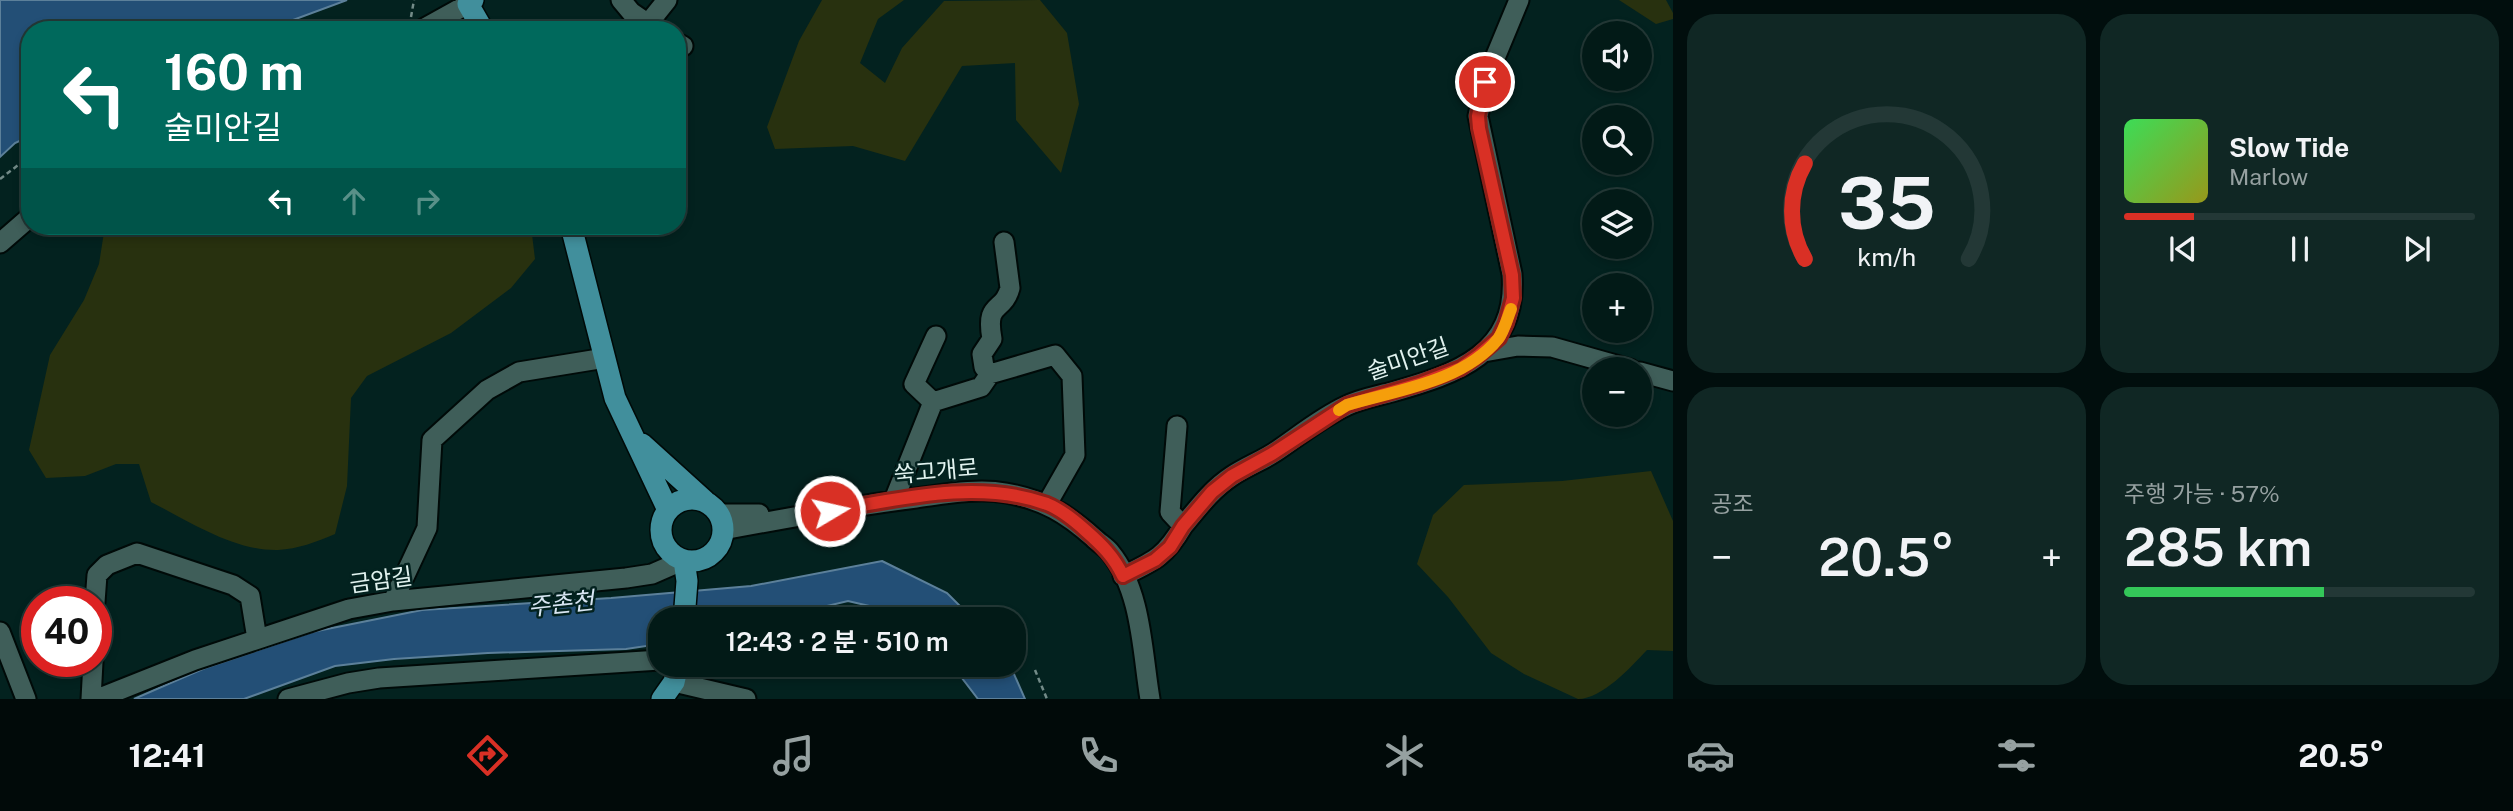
<!DOCTYPE html>
<html lang="ko">
<meta charset="utf-8">
<style>
body{margin:0;font-family:"Public Sans","Noto Sans KR",sans-serif;background:#102724;color:#f1f3f6;height:100vh;display:flex;flex-direction:column;font-size:26px;white-space:nowrap}
*{box-sizing:border-box;margin:0}
p{font-size:23px;color:#96a1a1}
.icon{flex:none;width:38px;height:38px;fill:none;stroke:currentColor;stroke-width:2;stroke-linecap:round;stroke-linejoin:round}
.map{position:relative;flex:1;overflow:hidden}
.drawer{display:flex;flex-direction:column;gap:14px;padding:14px;background:#010e0d;width:840px}
.drawer>*{flex:none}
.top-card{position:absolute;left:21px;top:21px;width:665px;height:214px;border-radius:28px;box-shadow:0 4px 10px #0003,0 0 0 2px #233836;background:#00695c;color:#fff;overflow:hidden}
.controls{position:absolute;left:1582px;top:21px;display:grid;gap:14px}
.controls a{display:grid;place-items:center;width:70px;height:70px;border-radius:50%;background:#021a17;box-shadow:0 4px 10px #0003,0 0 0 2px #233836;font-size:35px}
.speed{position:absolute;left:21px;top:586px;display:flex;gap:14px;font-size:35px;font-weight:700;text-align:center}
.speed>*{display:grid;place-content:center;width:91px;height:91px;border-radius:50%;background:#021a17;box-shadow:0 4px 10px #0003,0 0 0 2px #233836;line-height:1}
.speed .limit{border:10px solid #d22;background:#fff;color:#111}
.pin{position:absolute;display:grid;place-items:center;width:60px;height:60px;color:#fff;margin:-30px;border:4px solid #fff;border-radius:50%;box-shadow:0 2px 7px #0007}
.me{position:absolute;width:77px;margin:-38px;rotate:81deg;stroke-linejoin:round;filter:drop-shadow(0 0 5px #0008)}
.turn{display:flex;align-items:center;gap:24px;height:147px;padding:0 28px;font-size:32px}
.turn .icon{width:91px;height:91px;stroke-width:2.5}
.turn b{display:block;font-size:49px;line-height:60px}
.lanes{display:flex;align-items:center;height:66px;padding:0 28px;background:#0003;justify-content:center;gap:35px;direction:ltr}
.lanes .off{opacity:.35}
.big{font-size:52px;font-weight:600;line-height:1.1}
.drawer .tile{flex:1;display:flex;flex-direction:column;justify-content:center;gap:10px;min-width:0;padding:0 24px;border-radius:28px;background:#102724}
.drawer .dial{align-items:center;gap:0}
.dial svg{height:182px;overflow:visible;fill:none;stroke:#233836;stroke-width:7;stroke-linecap:round;text-anchor:middle}
.dial text{fill:#f1f3f6;stroke:none}
.song{display:flex;align-items:center;gap:21px}
.cover{width:84px;height:84px;border-radius:10px;background:linear-gradient(135deg,hsl(130 70% 55%),hsl(60 70% 35%))}
.played{height:7px;border-radius:4px;background:linear-gradient(90deg,#d93025 20%,#233836 20%)}
.keys{display:flex;justify-content:space-around;direction:ltr}
.heat{display:flex;justify-content:space-between;align-items:center;font-size:38px;direction:ltr}
.charge{height:10px;border-radius:5px;background:linear-gradient(90deg,#34c759 57%,#233836 0)}
.drawer .tiles{flex:1;display:grid;gap:14px;grid-template-columns:repeat(2,1fr)}
.trip{position:absolute;left:648px;top:607px;width:378px;height:70px;border-radius:28px;background:#021a17;box-shadow:0 4px 10px #0003,0 0 0 2px #233836;font-weight:600;line-height:70px;text-align:center}
.tab-bar{display:flex;height:112px;justify-content:space-around;align-items:center;background:#010a09;color:#96a1a1}
.tab-bar .icon{width:49px;height:49px}
.tab-bar .selected{color:#d93025}
.tab-bar b{font-size:32px;color:#f1f3f6}
main{display:flex;flex:1;min-height:0}
.map>svg:first-child{display:block}
.green{fill:#28310f}
.water{fill:#234f76;stroke:#5c809a;stroke-width:2}
.lines{fill:none;stroke-linecap:round;stroke-linejoin:round}
.minor-casing{stroke:#000a08;stroke-width:23}
.major-casing{stroke:#000a08;stroke-width:24}
.path{stroke:#738b88;stroke-width:2.5;stroke-dasharray:5 3.5;stroke-linecap:butt}
.minor{stroke:#3f5e59;stroke-width:19}
.major{stroke:#418f9c;stroke-width:21}
.route-casing{stroke:#8d1f18;stroke-width:18}
.route{stroke:#d93025;stroke-width:12}
.slow{stroke:#f59e0b;stroke-width:12}
.labels{text-anchor:middle;stroke-width:5;stroke-linejoin:round;paint-order:stroke}
.street-label{font-size:23px;fill:#e1f2ef;stroke:#03221f}
.water-label{font-size:24px;font-style:italic;fill:#d8e5f2;stroke:#03221f}
</style>
<main>
<div class="map">
<svg width="1673" height="699" viewBox="0 0 1673 699">
<rect width="100%" height="100%" fill="#03221f"/>
<!-- green -->
<path class="green" d="M822,0H904L878,19L860,63L885,83L902,48L944,1L1040,0L1067,33L1079,104L1061,173L1016,120L1015,63L962,66L905,161L853,146L775,149L767,127L799,41Z
M1619,0H1666L1673,13V19L1656,24Z
M105,226H531L535,259L511,288L451,333L367,376L351,398L347,486L335,534C316,542 298,549 278,550C233,551 189,521 151,502L139,464H116L85,476L46,478L29,450L50,355L84,300L99,264Z
M1651,471L1673,521V651L1647,650C1631,667 1602,699 1578,699L1524,674L1491,653L1448,597L1417,564L1433,515L1464,485L1562,481Z"/>
<!-- water -->
<path class="water" d="M0,0H347L266,30H30V136L15,143L0,157Z
M882,561L947,593L973,619H901L878,608L848,601L772,619L660,620V644L626,649L488,653L394,659L335,666L244,699H134L205,668L312,632L422,610L611,598L751,586Z
M952,665H1010L1025,699H978Z"/>
<g class="lines">
<defs>
<path id="minor" d="M621,0L631,12L657,30
M421,30L468,4L465,0
M643,30L667,0
M677,43L683,46
M0,243L30,217
M1484,352L1518,346L1552,347L1630,369
M1640,372L1673,381
M990,374L984,367L982,354L992,339C985,300 1003,314 1010,288L1004,242
M933,402L981,387L990,374L1055,355L1072,376L1075,455L1047,504
M894,500L933,402L914,384L936,336
M719,514H759
M1183,526C1198,508 1212,489 1232,476C1247,466 1264,460 1278,450C1300,435 1322,417 1346,406C1360,399 1377,396 1392,392C1456,374 1518,354 1512,274L1478,116L1485,82L1519,0
M723,530C787,518 852,506 916,498C946,494 977,488 1006,493C1044,500 1066,513 1094,538C1099,543 1106,547 1110,552C1142,591 1142,652 1150,699
M1123,576C1154,561 1165,557 1183,526L1170,512L1177,426
M393,601L427,528L432,440L487,390L519,372L605,358
M95,602L97,575L107,565L137,553L233,585L250,596L257,639
M0,632L26,699
M674,682L746,699
M91,699L93,662
M97,699L195,660L349,609L393,601L626,578L652,574L684,560
M288,699L348,683L379,678L660,660"/>
<path id="major" d="M473,0L468,4L483,30
M571,226L615,398L668,510
M642,444L705,501
M661 530a31 31 0 1 1 62 0a31 31 0 1 1-62 0Z
M684,560L687,581L684,620
M662,699L674,682L678,665"/>
</defs>
<!-- minor casing -->
<use href="#minor" class="minor-casing"/>
<!-- major casing -->
<use href="#major" class="major-casing"/>
<!-- path -->
<path class="path" d="M411,17L414,0
M0,179L30,156
M1035,670L1047,699"/>
<!-- minor -->
<use href="#minor" class="minor"/>
<!-- major -->
<use href="#major" class="major"/>
</g>
<g class="lines">
<defs>
<path id="route" d="M830,511C900,499 978,479 1047,504C1062,510 1075,521 1086,531C1102,545 1114,557 1123,576L1155,560L1170,547L1183,526L1212,492L1232,476L1272,454L1347,405L1419,384L1461,368L1478,356L1499,338L1506,323L1513,298L1512,275L1479,128L1478,116L1485,82"/>
</defs>
<!-- route casing -->
<use href="#route" class="route-casing"/>
<!-- route -->
<use href="#route" class="route"/>
<!-- slow -->
<path class="slow" d="M1339,410L1347,405C1397,390 1463,382 1498,339C1504,331 1507,319 1511,309"/>
</g>
<g class="labels">
<!-- street labels -->
<g class="street-label">
<text transform="translate(1408 359) rotate(-19)" y="8">술미안길</text>
<text transform="translate(936 471) rotate(-5)" y="8">쑥고개로</text>
<text transform="translate(381 580) rotate(-8)" y="8">금암길</text>
</g>
<!-- water labels -->
<g class="water-label">
<text transform="translate(561 604) rotate(-6)" y="8">주촌천</text>
</g>
</g>
</svg>
<div class="controls">
<a><svg class="icon" aria-label="sound" viewBox="0 0 24 24"><path d="M4 9h4l5-4v14l-5-4H4zM17 9q2 3 0 6"/></svg></a>
<a><svg class="icon" aria-label="search" viewBox="0 0 24 24"><circle cx="10" cy="10" r="6"/><path d="M15 15l6 6"/></svg></a>
<a><svg class="icon" aria-label="layers" viewBox="0 0 24 24"><path d="M12 4l9 5-9 5-9-5zM3 14l9 5 9-5"/></svg></a>
<a>+</a>
<a>−</a>
</div>
<div class="speed"><div class="limit">40</div></div>
<div class="pin" style="left:1485px;top:82px;background:#d93025"><svg class="icon" aria-label="arrive" viewBox="0 0 24 24"><path d="M6 21V4h12l-3 4 3 4H6"/></svg></div>
<svg class="me" style="left:830px;top:511px" viewBox="-20 -20 40 40"><circle r="17" fill="#d93025" stroke="#fff" stroke-width="3"/><path d="M0-11L8 9 0 5-8 9z" fill="#fff"/></svg>
<div class="trip">12:43 · 2 분 · 510 m</div>
<div class="top-card">
<div class="turn"><svg class="icon" aria-label="left" viewBox="0 0 24 24"><path d="M17 20v-9H6M10 6l-5 5 5 5"/></svg><div><b>160 m</b>술미안길</div></div>
<div class="lanes"><svg class="icon" aria-label="left" viewBox="0 0 24 24"><path d="M17 20v-9H6M10 6l-5 5 5 5"/></svg><svg class="icon off" aria-label="ahead" viewBox="0 0 24 24"><path d="M12 20V5M6 11l6-6 6 6"/></svg><svg class="icon off" aria-label="right" viewBox="0 0 24 24"><path d="M7 20v-9h11M14 6l5 5-5 5"/></svg></div>
</div>
</div>
<section class="drawer">
<div class="tiles">
<div class="tile dial"><svg viewBox="0 0 100 80">
<path d="M14 69A42 42 0 1 1 86 69"/>
<path d="M14 69A42 42 0 0 1 14 27" stroke="#d93025"/>
<text x="50" y="56" font-size="32" font-weight="700">35</text>
<text x="50" y="72" font-size="11">km/h</text>
</svg></div>
<div class="tile">
<div class="song"><i class="cover"></i><div><b>Slow Tide</b><p>Marlow</p></div></div>
<div class="played"></div>
<div class="keys"><svg class="icon" aria-label="previous" viewBox="0 0 24 24"><path d="M18 5L8 12l10 7zM5 5v14"/></svg><svg class="icon" aria-label="pause" viewBox="0 0 24 24"><path d="M8 5v14M16 5v14"/></svg><svg class="icon" aria-label="next" viewBox="0 0 24 24"><path d="M6 5l10 7-10 7zM19 5v14"/></svg></div>
</div>
<div class="tile"><p>공조</p>
<div class="heat"><a>−</a><b class="big">20.5°</b><a>+</a></div>
</div>
<div class="tile"><p>주행 가능 · 57%</p><b class="big">285 km</b><div class="charge"></div></div>
</div>
</section>
</main>
<nav class="tab-bar">
<b>12:41</b>
<svg class="icon selected" aria-label="directions" viewBox="0 0 24 24"><path d="M12 3l9 9-9 9-9-9zM9 14v-3h6M13 9l2 2-2 2"/></svg>
<svg class="icon" aria-label="music" viewBox="0 0 24 24"><path d="M9 18V5l10-2v13"/><circle cx="6" cy="18" r="3"/><circle cx="16" cy="16" r="3"/></svg>
<svg class="icon" aria-label="phone" viewBox="0 0 24 24"><path d="M5 4h4l2 5-3 2q2 4 5 5l2-3 5 2v4C11 20 4 13 5 4z"/></svg>
<svg class="icon" aria-label="climate" viewBox="0 0 24 24"><path d="M12 3v18M4 7l16 10M4 17L20 7"/></svg>
<svg class="icon" aria-label="car" viewBox="0 0 24 24"><path d="M5 17H2v-5l4-1 3-4h7l3 4 3 1v5h-3M9 17h6M6 11h13"/><circle cx="7" cy="17" r="2"/><circle cx="17" cy="17" r="2"/></svg>
<svg class="icon" aria-label="filters" viewBox="0 0 24 24"><path d="M4 7h16M4 17h16"/><circle cx="9" cy="7" r="2"/><circle cx="15" cy="17" r="2"/></svg>
<b>20.5°</b>
</nav>
